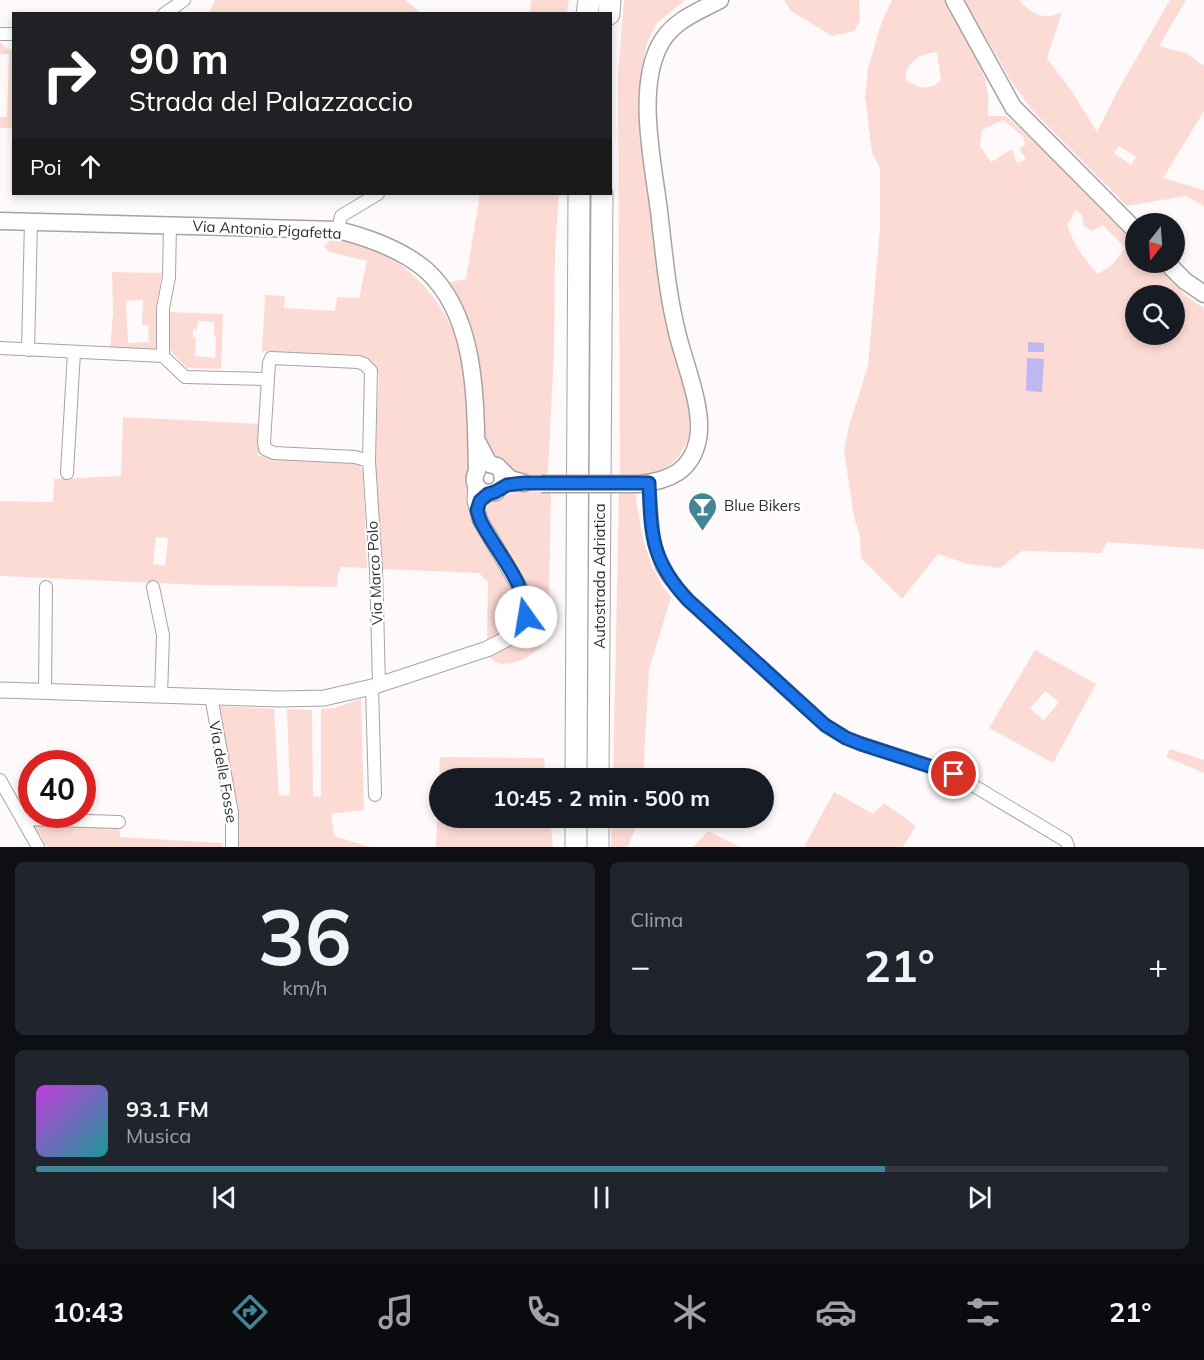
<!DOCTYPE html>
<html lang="it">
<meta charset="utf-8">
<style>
body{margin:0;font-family:Mulish,sans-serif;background:#20242c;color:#f1f3f6;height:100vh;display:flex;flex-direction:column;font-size:22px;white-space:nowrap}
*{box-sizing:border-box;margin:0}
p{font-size:20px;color:#9ea1a6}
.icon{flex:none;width:33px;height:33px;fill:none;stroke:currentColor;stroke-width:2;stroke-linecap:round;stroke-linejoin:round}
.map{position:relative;height:847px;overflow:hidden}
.panel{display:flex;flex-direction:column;gap:15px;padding:15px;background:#0d0f14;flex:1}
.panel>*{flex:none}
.top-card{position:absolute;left:12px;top:12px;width:600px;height:183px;border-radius:0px;box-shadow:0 3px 9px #0003;background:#202124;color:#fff;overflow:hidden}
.needle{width:39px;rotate:197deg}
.fabs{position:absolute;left:1125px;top:213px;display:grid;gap:12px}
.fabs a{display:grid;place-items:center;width:60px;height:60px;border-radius:50%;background:#171b24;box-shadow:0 3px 9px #0003;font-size:30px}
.speed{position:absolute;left:18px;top:750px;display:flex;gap:12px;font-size:30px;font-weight:700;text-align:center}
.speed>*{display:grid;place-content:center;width:78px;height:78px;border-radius:50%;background:#171b24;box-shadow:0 3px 9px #0003;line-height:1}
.speed .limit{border:9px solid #d22;background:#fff;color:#111}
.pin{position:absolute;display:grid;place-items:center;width:51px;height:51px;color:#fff;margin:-26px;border:3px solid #fff;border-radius:50%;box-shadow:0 2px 6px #0007}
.me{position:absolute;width:66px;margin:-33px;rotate:347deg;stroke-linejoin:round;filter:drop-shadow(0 0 4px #0008)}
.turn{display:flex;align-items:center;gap:21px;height:126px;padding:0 18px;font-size:27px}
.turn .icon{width:78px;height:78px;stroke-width:2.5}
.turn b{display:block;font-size:42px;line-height:51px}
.then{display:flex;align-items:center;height:57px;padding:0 18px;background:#0003;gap:12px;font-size:22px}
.big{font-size:45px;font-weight:700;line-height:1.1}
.panel .tile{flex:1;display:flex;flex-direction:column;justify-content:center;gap:9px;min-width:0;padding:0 21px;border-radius:9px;background:#20242c}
.panel .dial{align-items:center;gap:0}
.dial b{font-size:78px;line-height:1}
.song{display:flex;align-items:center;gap:18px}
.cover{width:72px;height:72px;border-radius:9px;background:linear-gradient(135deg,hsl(290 70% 55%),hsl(180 70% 35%))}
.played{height:6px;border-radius:3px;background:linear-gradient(90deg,#428595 75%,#363941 75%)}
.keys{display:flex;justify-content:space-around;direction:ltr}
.heat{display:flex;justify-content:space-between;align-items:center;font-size:33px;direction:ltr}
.panel .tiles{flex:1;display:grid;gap:15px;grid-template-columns:1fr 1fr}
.tile:last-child{grid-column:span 2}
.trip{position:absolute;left:429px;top:768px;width:345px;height:60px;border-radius:30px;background:#171b24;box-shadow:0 3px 9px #0003;font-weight:700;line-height:60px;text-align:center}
.menu{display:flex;height:96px;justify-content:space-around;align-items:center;background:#090b0e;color:#9ea1a6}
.menu .icon{width:42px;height:42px}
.menu .on{color:#428595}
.menu b{font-size:27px;color:#f1f3f6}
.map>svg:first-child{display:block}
.green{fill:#fddbd5;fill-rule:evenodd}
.water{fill:#bfb7ef}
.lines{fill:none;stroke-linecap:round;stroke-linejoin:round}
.minor-casing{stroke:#a7a3a5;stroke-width:14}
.tertiary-casing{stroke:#a7a3a5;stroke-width:17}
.secondary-casing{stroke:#a7a3a5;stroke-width:19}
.motorway-casing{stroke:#a7a3a5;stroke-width:23}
.minor{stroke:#fff;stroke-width:12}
.tertiary{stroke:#fff;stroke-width:15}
.secondary{stroke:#fff;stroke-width:16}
.motorway{stroke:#fff;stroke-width:21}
.secondary-bridge-casing{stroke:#a7a3a5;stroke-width:19;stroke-linecap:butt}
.secondary-bridge{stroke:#fff;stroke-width:16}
.route-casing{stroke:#114b97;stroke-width:15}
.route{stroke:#1a73e8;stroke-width:10}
.labels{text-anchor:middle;stroke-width:4.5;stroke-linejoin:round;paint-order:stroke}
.street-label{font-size:15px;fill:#302f30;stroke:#fff}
.poi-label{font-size:15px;fill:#302f30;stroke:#fff;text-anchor:start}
</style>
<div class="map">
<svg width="1204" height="847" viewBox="0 0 1204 847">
<rect width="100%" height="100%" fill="#fefafc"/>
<!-- green -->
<path class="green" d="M215,0H405L421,13H209Z
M531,0H569L567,13H530Z
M624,0H685L657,23L647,43L639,91L640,127L670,328L689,413V438L678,458L660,473L620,475L618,75Z
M784,0H859L860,21L854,31L832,36L791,11Z
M892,0H944C961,23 982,60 987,88C989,97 988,107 988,116H1006L1033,140L1135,244L1136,262L1155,263L1186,296L1204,308V549L1107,542L1101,553L1022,551L1000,568L968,564L938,554L902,599L861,558L860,537L854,517L844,450L849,426L868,366L880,228V168L872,153L865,97L868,68L882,21ZM937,52L941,80C930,91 919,89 906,80C905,61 921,54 937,52ZM1003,120L1023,136L1025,145L1019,148L1026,159L1017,163L1012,149L991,162L980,146L982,130ZM1076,210L1082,215L1084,226L1092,231L1103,225L1125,248L1112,265L1098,274C1082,257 1075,246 1067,225ZM1136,296H1174V334H1136Z
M964,0H1019C1031,14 1044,21 1062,12L1047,58L1073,93L1097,132L1117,92L1170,0H1186L1159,46L1186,53L1204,66V111L1163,178L1204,190V206L1186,196L1127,206L1032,110L1013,84ZM1119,146L1136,157L1131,165L1114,153Z
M0,42L7,49H13V128H0V117H7L9,54H0Z
M480,194H559L555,252L554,351L548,472L545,476L519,475L493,459L483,436L482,385L477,351L469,327L445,283L466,279Z
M332,238C348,241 366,245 380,252C416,270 447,307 459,346C464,365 465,385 467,405C469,430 473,454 467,479L518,598C519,626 510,629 487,641L488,582L479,573L381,569L375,464L379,374C375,364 371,359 361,356L262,351L265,295L285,296L284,308L335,311L337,297L359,298L367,261L329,252L324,246Z
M112,272L162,273L156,307V350L110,349L113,313ZM143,300L142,325H148L149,342L128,343L126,301Z
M170,312L223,314L221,369L187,368L169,349ZM198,321L214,322V336L216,337L215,358L195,356L196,338L193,337V329H197Z
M123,417L259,424L258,456L352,461L359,464L363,472L367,568L341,567L338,574L337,587L200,585L0,576V501L53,502L54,479L121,476ZM156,537L168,538L165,566L153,564Z
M635,490C640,528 646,566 671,597L649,669L643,778H613L619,491Z
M517,491L551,492L549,596L542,647C527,658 501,675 488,654L532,618L486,521C486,513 485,506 491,501Z
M1035,650L1096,684L1053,763L989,728ZM1045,691L1059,702L1044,720L1030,709Z
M361,699L364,810L331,814L334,836L370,847H238L239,819L218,712L221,706L274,709L279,795L288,796L290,793L287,709L312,710L313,796L321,797V709L334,708Z
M1170,749L1204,760V773L1166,757Z
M440,757L544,758L546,778H440V818H550L553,847H436Z
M834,792L873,814L884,803L916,826L903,847H804Z
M612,818H639L628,847H611Z
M33,824L119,828L120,837L223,843L222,847H47Z
M708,831L740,847H693Z"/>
<!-- water -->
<path class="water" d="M1028,342L1044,343V352H1028Z
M1027,358L1044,359L1042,392L1026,391Z"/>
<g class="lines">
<defs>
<path id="minor" d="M164,14L184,0
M0,34H14
M338,230L341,216L378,194
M0,348L163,356
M28,350L31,222
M163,356V308L169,277L170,225
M163,356L185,377L268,379
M369,461L355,457L274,453L265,449L264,442L269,363L271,358L358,362L364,364L371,371L369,461L376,569L379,684
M67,473L74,352
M649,483L654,543L662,567L668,577L688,600L809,711L825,725L846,738L954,774L1066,841L1068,847
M153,587L163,635L161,695
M372,687L375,795
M45,691L46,587
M211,696L232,813V847
M0,780L38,847
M22,819L119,822"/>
<path id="tertiary" d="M0,690L281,699L324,698L372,687L487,649L514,635L522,627L527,617V606L522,591L480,520L475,500L476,485"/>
<path id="secondary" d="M954,0L1013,107L1136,231
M0,221L338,230C370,238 401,249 426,270C479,318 475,406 477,471C472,480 475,488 485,493L496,492L503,483L502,472
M1166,262L1185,281L1204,294
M478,443L489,464L497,466L510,479L524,483
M639,484C669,481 692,471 698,439C704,408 684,363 677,332C667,292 664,252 659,211C653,162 635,85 662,41C675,20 699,11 720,0"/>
<path id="motorway" d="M587,14L589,0
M609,14L610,0
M576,778L579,194
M598,778L602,194
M576,847V818
M598,847V818"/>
</defs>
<!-- minor casing -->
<use href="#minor" class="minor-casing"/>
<!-- tertiary casing -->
<use href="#tertiary" class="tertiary-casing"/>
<!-- secondary casing -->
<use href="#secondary" class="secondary-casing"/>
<!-- motorway casing -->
<use href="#motorway" class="motorway-casing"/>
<!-- minor -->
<use href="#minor" class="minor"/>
<!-- tertiary -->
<use href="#tertiary" class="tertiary"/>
<!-- secondary -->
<use href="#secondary" class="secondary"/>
<!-- motorway -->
<use href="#motorway" class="motorway"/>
<defs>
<path id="secondary-bridge" d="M541,484H639"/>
</defs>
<!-- secondary-bridge casing -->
<use href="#secondary-bridge" class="secondary-bridge-casing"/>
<!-- secondary-bridge -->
<use href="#secondary-bridge" class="secondary-bridge"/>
</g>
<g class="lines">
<defs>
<path id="route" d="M526,617C528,585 494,549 480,520L477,510L480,501L488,494L495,492L507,485L524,483H649C651,534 651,561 688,600L825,725L846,738L861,744L954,774"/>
</defs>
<!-- route casing -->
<use href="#route" class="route-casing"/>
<!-- route -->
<use href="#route" class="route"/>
</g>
<!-- icons -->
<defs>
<symbol id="bar-pin" viewBox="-11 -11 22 30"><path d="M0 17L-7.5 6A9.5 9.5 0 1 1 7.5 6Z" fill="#428595" stroke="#fff"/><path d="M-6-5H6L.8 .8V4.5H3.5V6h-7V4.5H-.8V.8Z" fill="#fff"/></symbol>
</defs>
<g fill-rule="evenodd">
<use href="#bar-pin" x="686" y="490" width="33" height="45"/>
</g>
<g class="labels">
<!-- street labels -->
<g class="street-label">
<text transform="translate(267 230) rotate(3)" y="5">Via Antonio Pigafetta</text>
<text transform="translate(375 573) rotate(-93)" y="5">Via Marco Polo</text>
<text transform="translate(600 576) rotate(-90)" y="5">Autostrada Adriatica</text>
<text transform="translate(223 772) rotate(80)" y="5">Via delle Fosse</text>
</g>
<!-- poi labels -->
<g class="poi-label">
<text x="724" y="511">Blue Bikers</text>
</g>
</g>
</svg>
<div class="fabs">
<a><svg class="needle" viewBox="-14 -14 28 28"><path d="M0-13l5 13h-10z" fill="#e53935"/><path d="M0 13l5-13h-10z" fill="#9ea1a6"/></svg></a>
<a><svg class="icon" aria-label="search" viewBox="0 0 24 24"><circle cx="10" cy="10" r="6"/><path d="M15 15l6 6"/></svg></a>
</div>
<div class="speed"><div class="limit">40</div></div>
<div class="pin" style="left:954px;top:774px;background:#d93025"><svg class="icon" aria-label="arrive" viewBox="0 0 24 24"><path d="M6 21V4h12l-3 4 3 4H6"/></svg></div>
<svg class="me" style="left:526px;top:617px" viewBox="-20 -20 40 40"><circle r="19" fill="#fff"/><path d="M0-13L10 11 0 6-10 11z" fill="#1a73e8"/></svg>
<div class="trip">10:45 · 2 min · 500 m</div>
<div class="top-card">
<div class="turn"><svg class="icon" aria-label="right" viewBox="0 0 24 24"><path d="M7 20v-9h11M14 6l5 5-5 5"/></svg><div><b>90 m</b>Strada del Palazzaccio</div></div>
<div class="then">Poi<svg class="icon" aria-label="ahead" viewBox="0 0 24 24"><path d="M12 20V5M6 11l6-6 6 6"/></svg></div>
</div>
</div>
<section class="panel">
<div class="tiles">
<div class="tile dial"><b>36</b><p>km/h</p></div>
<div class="tile"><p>Clima</p>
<div class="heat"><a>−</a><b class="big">21°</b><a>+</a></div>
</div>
<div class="tile">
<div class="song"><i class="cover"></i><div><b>93.1 FM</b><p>Musica</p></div></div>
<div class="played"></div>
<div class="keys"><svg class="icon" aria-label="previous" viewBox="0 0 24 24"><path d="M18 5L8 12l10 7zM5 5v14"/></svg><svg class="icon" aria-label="pause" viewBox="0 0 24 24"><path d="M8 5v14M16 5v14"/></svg><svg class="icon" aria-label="next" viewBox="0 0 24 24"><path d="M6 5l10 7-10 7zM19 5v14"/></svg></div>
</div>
</div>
</section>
<nav class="menu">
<b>10:43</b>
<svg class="icon on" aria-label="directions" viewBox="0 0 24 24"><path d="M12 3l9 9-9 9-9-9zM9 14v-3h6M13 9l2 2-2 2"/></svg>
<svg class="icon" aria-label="music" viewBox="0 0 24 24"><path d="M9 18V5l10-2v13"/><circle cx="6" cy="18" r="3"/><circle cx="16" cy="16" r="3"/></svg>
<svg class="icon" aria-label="phone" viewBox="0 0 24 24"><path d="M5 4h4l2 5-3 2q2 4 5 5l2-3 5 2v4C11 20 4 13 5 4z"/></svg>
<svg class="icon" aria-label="climate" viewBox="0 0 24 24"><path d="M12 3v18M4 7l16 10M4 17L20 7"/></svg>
<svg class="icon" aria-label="car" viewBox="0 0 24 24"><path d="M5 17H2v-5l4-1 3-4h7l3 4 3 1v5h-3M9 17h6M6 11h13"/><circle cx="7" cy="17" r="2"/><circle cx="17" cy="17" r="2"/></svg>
<svg class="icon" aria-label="filters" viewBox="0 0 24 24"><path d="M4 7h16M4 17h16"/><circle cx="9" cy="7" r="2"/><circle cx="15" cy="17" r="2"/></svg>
<b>21°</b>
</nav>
